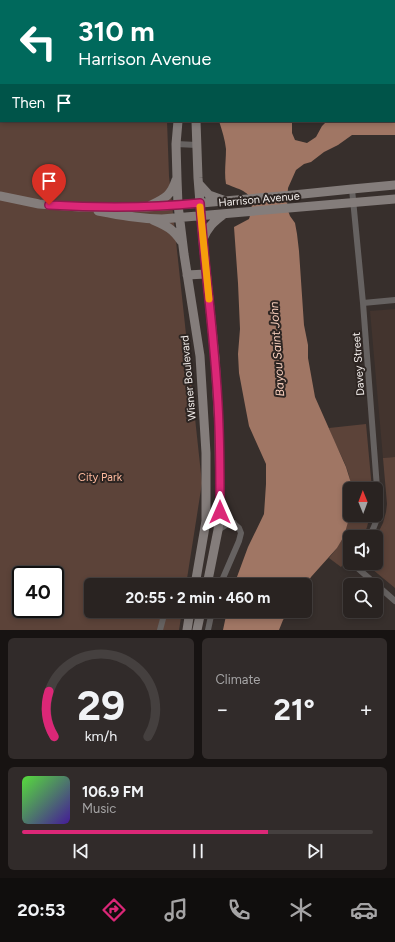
<!DOCTYPE html>
<meta charset="utf-8">
<style>
body{margin:0;font-family:Figtree,sans-serif;background:#312b2a;color:#f1f3f6;height:100vh;display:flex;flex-direction:column;font-size:15px;white-space:nowrap}
*{box-sizing:border-box;margin:0}
p{font-size:13px;color:#a5a4a5}
.icon{flex:none;width:22px;height:22px;fill:none;stroke:currentColor;stroke-width:2;stroke-linecap:round;stroke-linejoin:round}
.map{position:relative;height:630px;overflow:hidden}
.drawer{display:flex;flex-direction:column;gap:8px;padding:8px;background:#171312;flex:1}
.drawer>*{flex:none}
.top-card{position:absolute;left:0px;top:0px;width:395px;height:122px;box-shadow:0 2px 6px #0003,0 0 0 1px #45403f;background:#00695c;color:#fff;overflow:hidden}
.needle{width:26px;rotate:359deg}
.fabs{position:absolute;left:343px;top:482px;display:grid;gap:8px}
.fabs a{display:grid;place-items:center;width:40px;height:40px;border-radius:6px;background:#292321;box-shadow:0 2px 6px #0003,0 0 0 1px #45403f;font-size:20px}
.speed{position:absolute;left:12px;top:566px;display:flex;gap:8px;font-size:20px;font-weight:700;text-align:center}
.speed>*{display:grid;place-content:center;width:52px;height:52px;border-radius:50%;background:#292321;box-shadow:0 2px 6px #0003,0 0 0 1px #45403f;line-height:1}
.speed .limit{border:2px solid #111;border-radius:6px;background:#fff;color:#111}
.pin{position:absolute;display:grid;place-items:center;width:34px;height:34px;color:#fff;margin:-41px -17px;border-radius:50% 50% 50% 0;rotate:-45deg;box-shadow:0 0 4px #0007}
.pin .icon{rotate:45deg}
.me{position:absolute;width:44px;margin:-22px;rotate:0deg;stroke-linejoin:round;filter:drop-shadow(0 0 3px #0008)}
.turn{display:flex;align-items:center;gap:14px;height:84px;padding:0 12px;font-size:18px}
.turn .icon{width:52px;height:52px;stroke-width:2.5}
.turn b{display:block;font-size:28px;line-height:34px}
.then{display:flex;align-items:center;height:38px;padding:0 12px;background:#0003;gap:8px;font-size:15px}
.big{font-size:30px;font-weight:700;line-height:1.1}
.drawer .tile{flex:1;display:flex;flex-direction:column;justify-content:center;gap:6px;min-width:0;padding:0 14px;border-radius:6px;background:#312b2a}
.drawer .dial{align-items:center;gap:0}
.dial svg{height:104px;overflow:visible;fill:none;stroke:#45403f;stroke-width:7;stroke-linecap:round;text-anchor:middle}
.dial text{fill:#f1f3f6;stroke:none}
.song{display:flex;align-items:center;gap:12px}
.cover{width:48px;height:48px;border-radius:6px;background:linear-gradient(135deg,hsl(110 70% 55%),hsl(260 70% 35%))}
.played{height:4px;border-radius:2px;background:linear-gradient(90deg,#db2777 70%,#45403f 70%)}
.keys{display:flex;justify-content:space-around;direction:ltr}
.heat{display:flex;justify-content:space-between;align-items:center;font-size:22px;direction:ltr}
.drawer .tiles{flex:1;display:grid;gap:8px;grid-template-columns:1fr 1fr}
.tile:last-child{grid-column:span 2}
.trip{position:absolute;left:84px;top:578px;width:228px;height:40px;border-radius:6px;background:#292321;box-shadow:0 2px 6px #0003,0 0 0 1px #45403f;font-weight:700;line-height:40px;text-align:center}
.tab-bar{display:flex;height:64px;justify-content:space-around;align-items:center;background:#100e0d;color:#a5a4a5}
.tab-bar .icon{width:28px;height:28px}
.tab-bar .selected{color:#db2777}
.tab-bar b{font-size:18px;color:#f1f3f6}
.map>svg:first-child{display:block}
.built{fill:#43342e}
.green{fill:#5c4339;fill-rule:evenodd}
.water{fill:#a07664}
.lines{fill:none;stroke-linecap:round;stroke-linejoin:round}
.street{stroke:#666261;stroke-width:6}
.secondary{stroke:#847d7b;stroke-width:9}
.route-casing{stroke:#8e194d;stroke-width:10}
.route{stroke:#db2777;stroke-width:7}
.slow{stroke:#f59e0b;stroke-width:7}
.labels{text-anchor:middle;stroke-width:4;stroke-linejoin:round;paint-order:stroke}
.street-label{font-size:11px;fill:#f3eeec;stroke:#2d2522}
.park-label{font-size:11px;fill:#ffba9e;stroke:#2d2522}
.water-label{font-size:12px;font-style:italic;fill:#fad0be;stroke:#2d2522}
</style>
<div class="map">
<svg width="395" height="630" viewBox="0 0 395 630">
<rect width="100%" height="100%" fill="#372f2c"/>
<!-- built -->
<path class="built" d="M395,309V457L383,458L370,311Z"/>
<!-- green -->
<path class="green" d="M0,0H163V1H1V121H167L169,176L202,483L186,585H91V611H182L179,630H0ZM21,575H55V609H21Z
M366,424L372,489H351C351,467 335,448 329,428Z
M395,457V588L372,569L368,563H376V537L383,523L386,512L387,504L383,458Z
M350,509V515H370L367,527L363,537H350V556L341,567L329,558L337,548L348,522Z"/>
<!-- water -->
<path class="water" d="M394,100H395V135H352L338,145L324,152L311,162L304,164L296,170L288,188L287,208L290,216L295,223L297,234L299,251L304,325L308,345V358L315,397L346,467L351,483L350,509L348,522L344,536L337,548L311,577L305,587V585H234L248,547L264,514L266,484V464L249,426L245,405L239,373L238,354L240,329L238,283L234,227L249,219C257,194 247,192 226,184C224,173 226,161 226,149C225,140 222,130 219,121H292V133L295,140L307,143L316,137L322,126L327,121H394Z
M227,611H289L283,620L279,630H223Z"/>
<g class="lines">
<!-- street -->
<path class="street" d="M346,0V1
M394,36L395,35
M176,144L197,145
M352,189L363,303L378,501C379,516 376,524 369,537
M363,303L395,300
M220,512L239,528L241,533L239,541L220,585
M218,530L226,525L234,523
M355,563L354,565L395,601
M180,611L186,615L188,620
M160,630L164,615L168,611
M208,630L212,611"/>
<!-- secondary -->
<path class="secondary" d="M177,0V1
M190,0L191,1
M178,121L176,144L177,179L178,205L184,254L200,356L206,453V521L195,585
M196,121L198,178L203,241L215,358L219,427L220,512L218,530L207,585
M199,184L209,195L223,200
M0,196L39,204L79,207H146L178,205L293,195L352,189L395,185
M151,205C166,198 171,195 176,180
M98,211C119,215 140,219 162,219L395,199
M153,220C167,226 173,229 181,241
M203,239C208,227 213,222 224,214
M187,275L206,274
M187,630L190,611
M197,630L201,611"/>
</g>
<g class="lines">
<defs>
<path id="route" d="M49,205C99,208 150,208 200,203C205,278 217,352 219,427C220,455 220,484 220,512"/>
</defs>
<!-- route casing -->
<use href="#route" class="route-casing"/>
<!-- route -->
<use href="#route" class="route"/>
<!-- slow -->
<path class="slow" d="M200,207L209,299"/>
</g>
<g class="labels">
<!-- street labels -->
<g class="street-label">
<text transform="translate(259 199) rotate(-5)" y="4">Harrison Avenue</text>
<text transform="translate(358 364) rotate(-94)" y="4">Davey Street</text>
<text transform="translate(188 378) rotate(-95)" y="4">Wisner Boulevard</text>
</g>
<!-- park labels -->
<g class="park-label">
<text x="100" y="481">City Park</text>
</g>
<!-- water labels -->
<g class="water-label">
<text transform="translate(277 349) rotate(-94)" y="4">Bayou Saint John</text>
</g>
</g>
</svg>
<div class="fabs">
<a><svg class="needle" viewBox="-14 -14 28 28"><path d="M0-13l5 13h-10z" fill="#e53935"/><path d="M0 13l5-13h-10z" fill="#a5a4a5"/></svg></a>
<a><svg class="icon" aria-label="sound" viewBox="0 0 24 24"><path d="M4 9h4l5-4v14l-5-4H4zM17 9q2 3 0 6"/></svg></a>
<a><svg class="icon" aria-label="search" viewBox="0 0 24 24"><circle cx="10" cy="10" r="6"/><path d="M15 15l6 6"/></svg></a>
</div>
<div class="speed"><div class="limit">40</div></div>
<div class="pin" style="left:49px;top:205px;background:#d93025"><svg class="icon" aria-label="arrive" viewBox="0 0 24 24"><path d="M6 21V4h12l-3 4 3 4H6"/></svg></div>
<svg class="me" style="left:220px;top:512px" viewBox="-20 -20 40 40"><path d="M0-17L14 15 0 8-14 15z" fill="#db2777" stroke="#fff" stroke-width="4"/></svg>
<div class="trip">20:55 · 2 min · 460 m</div>
<div class="top-card">
<div class="turn"><svg class="icon" aria-label="left" viewBox="0 0 24 24"><path d="M17 20v-9H6M10 6l-5 5 5 5"/></svg><div><b>310 m</b>Harrison Avenue</div></div>
<div class="then">Then<svg class="icon" aria-label="arrive" viewBox="0 0 24 24"><path d="M6 21V4h12l-3 4 3 4H6"/></svg></div>
</div>
</div>
<section class="drawer">
<div class="tiles">
<div class="tile dial"><svg viewBox="0 0 100 80">
<path d="M14 69A42 42 0 1 1 86 69"/>
<path d="M14 69A42 42 0 0 1 10 34" stroke="#db2777"/>
<text x="50" y="56" font-size="32" font-weight="700">29</text>
<text x="50" y="72" font-size="11">km/h</text>
</svg></div>
<div class="tile"><p>Climate</p>
<div class="heat"><a>−</a><b class="big">21°</b><a>+</a></div>
</div>
<div class="tile">
<div class="song"><i class="cover"></i><div><b>106.9 FM</b><p>Music</p></div></div>
<div class="played"></div>
<div class="keys"><svg class="icon" aria-label="previous" viewBox="0 0 24 24"><path d="M18 5L8 12l10 7zM5 5v14"/></svg><svg class="icon" aria-label="pause" viewBox="0 0 24 24"><path d="M8 5v14M16 5v14"/></svg><svg class="icon" aria-label="next" viewBox="0 0 24 24"><path d="M6 5l10 7-10 7zM19 5v14"/></svg></div>
</div>
</div>
</section>
<nav class="tab-bar">
<b>20:53</b>
<svg class="icon selected" aria-label="directions" viewBox="0 0 24 24"><path d="M12 3l9 9-9 9-9-9zM9 14v-3h6M13 9l2 2-2 2"/></svg>
<svg class="icon" aria-label="music" viewBox="0 0 24 24"><path d="M9 18V5l10-2v13"/><circle cx="6" cy="18" r="3"/><circle cx="16" cy="16" r="3"/></svg>
<svg class="icon" aria-label="phone" viewBox="0 0 24 24"><path d="M5 4h4l2 5-3 2q2 4 5 5l2-3 5 2v4C11 20 4 13 5 4z"/></svg>
<svg class="icon" aria-label="climate" viewBox="0 0 24 24"><path d="M12 3v18M4 7l16 10M4 17L20 7"/></svg>
<svg class="icon" aria-label="car" viewBox="0 0 24 24"><path d="M5 17H2v-5l4-1 3-4h7l3 4 3 1v5h-3M9 17h6M6 11h13"/><circle cx="7" cy="17" r="2"/><circle cx="17" cy="17" r="2"/></svg>
</nav>
